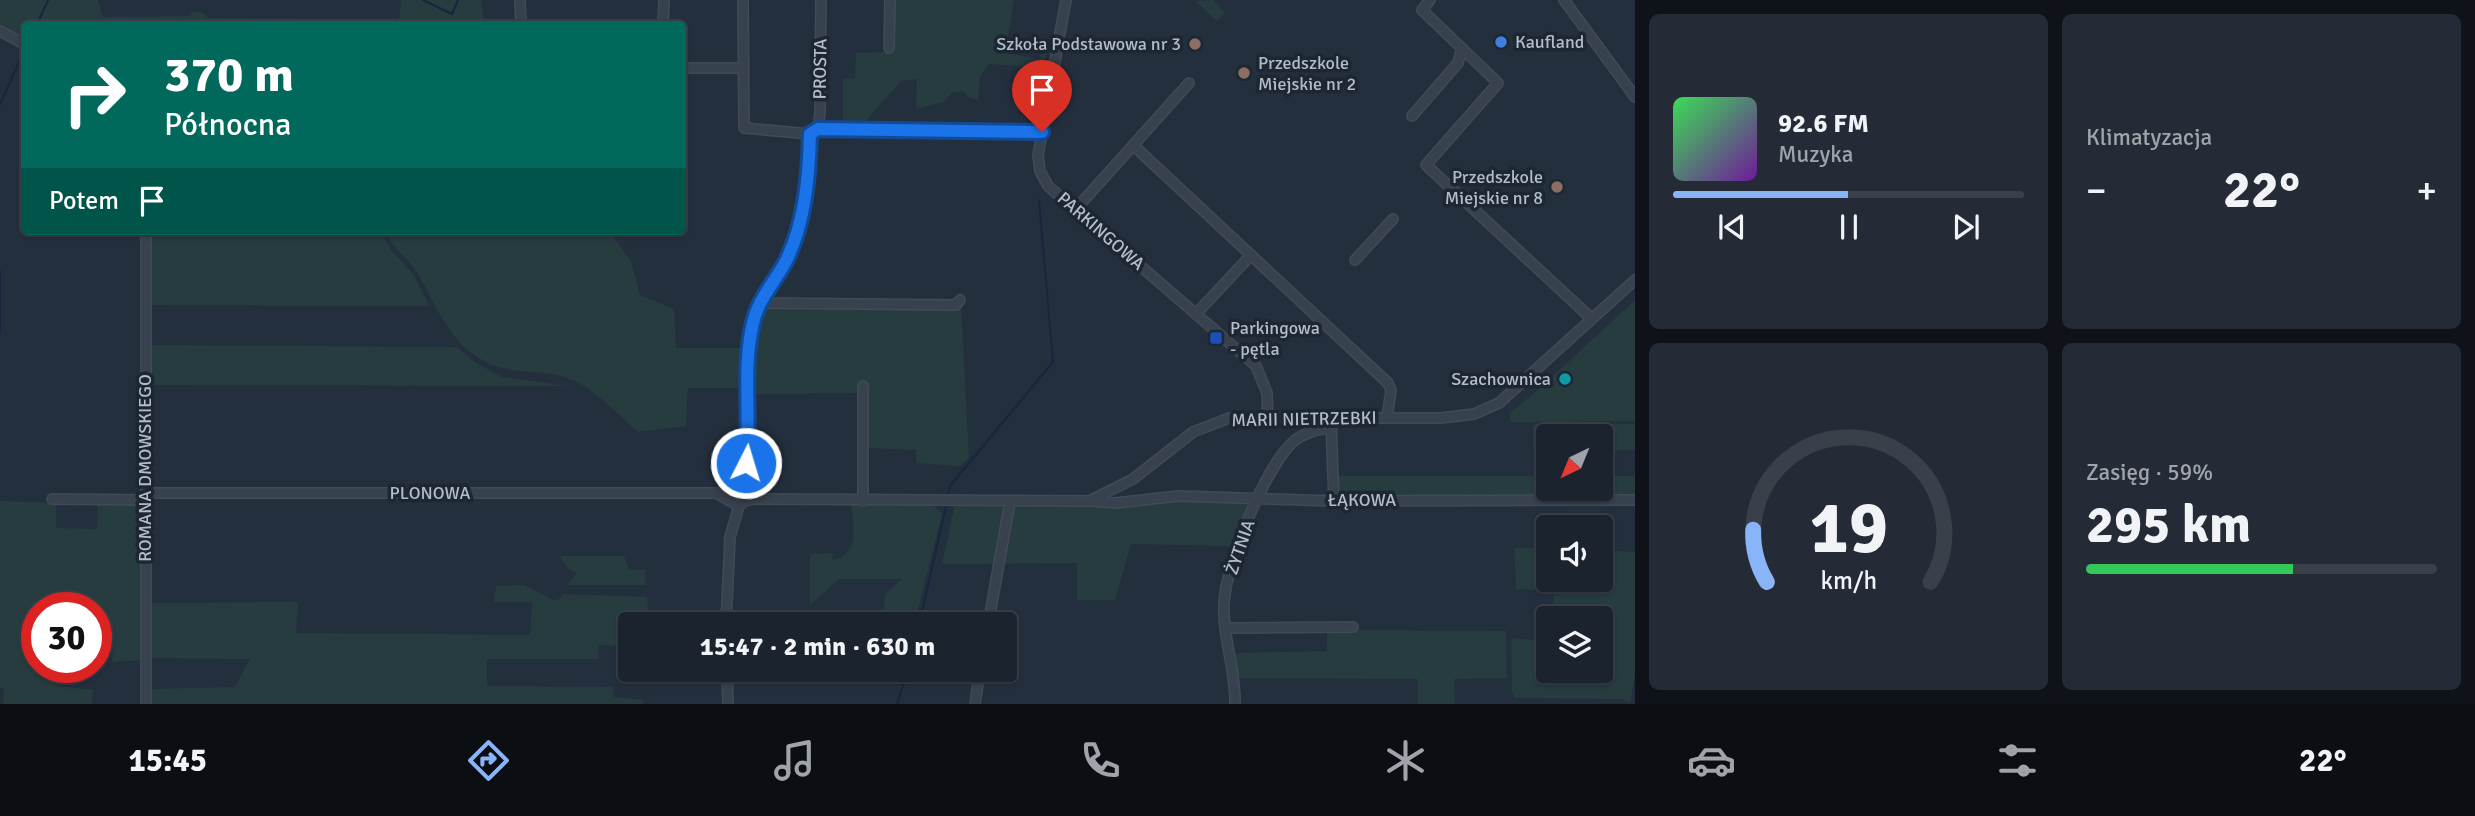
<!DOCTYPE html>
<html lang="pl">
<meta charset="utf-8">
<style>
body{margin:0;font-family:Signika,sans-serif;background:#242b36;color:#f1f3f6;height:100vh;display:flex;flex-direction:column;font-size:26px;white-space:nowrap}
*{box-sizing:border-box;margin:0}
p{font-size:23px;color:#a0a4aa}
.icon{flex:none;width:38px;height:38px;fill:none;stroke:currentColor;stroke-width:2;stroke-linecap:round;stroke-linejoin:round}
.map{position:relative;flex:1;overflow:hidden}
.details{display:flex;flex-direction:column;gap:14px;padding:14px;background:#0f1319;width:840px}
.details>*{flex:none}
.guide{position:absolute;left:21px;top:21px;width:665px;height:214px;border-radius:7px;box-shadow:0 2px 5px #0004,0 0 0 2px #39404a;background:#00695c;color:#fff;overflow:hidden}
.needle{width:46px;rotate:223deg}
.controls{position:absolute;left:1536px;top:424px;display:grid;gap:14px}
.controls a{display:grid;place-items:center;width:77px;height:77px;border-radius:7px;background:#1b232e;box-shadow:0 2px 5px #0004,0 0 0 2px #39404a;font-size:35px}
.speed{position:absolute;left:21px;top:592px;display:flex;gap:14px;font-size:35px;font-weight:700;text-align:center}
.speed>*{display:grid;place-content:center;width:91px;height:91px;border-radius:50%;background:#1b232e;box-shadow:0 2px 5px #0004,0 0 0 2px #39404a;line-height:1}
.speed .limit{border:10px solid #d22;background:#fff;color:#111}
.pin{position:absolute;display:grid;place-items:center;width:60px;height:60px;color:#fff;margin:-72px -30px;border-radius:50% 50% 50% 0;rotate:-45deg;box-shadow:0 0 7px #0007}
.pin .icon{rotate:45deg}
.me{position:absolute;width:77px;margin:-38px;rotate:5deg;stroke-linejoin:round;filter:drop-shadow(0 0 5px #0008)}
.turn{display:flex;align-items:center;gap:24px;height:147px;padding:0 28px;font-size:32px}
.turn .icon{width:91px;height:91px;stroke-width:2.5}
.turn b{display:block;font-size:49px;line-height:60px}
.then{display:flex;align-items:center;height:66px;padding:0 28px;background:#0003;gap:14px;font-size:26px}
.big{font-size:52px;font-weight:700;line-height:1.1}
.details .tile{flex:1;display:flex;flex-direction:column;justify-content:center;gap:10px;min-width:0;padding:0 24px;border-radius:10px;background:#242b36}
.details .dial{align-items:center;gap:0}
.dial svg{height:182px;overflow:visible;fill:none;stroke:#39404a;stroke-width:7;stroke-linecap:round;text-anchor:middle}
.dial text{fill:#f1f3f6;stroke:none}
.song{display:flex;align-items:center;gap:21px}
.cover{width:84px;height:84px;border-radius:10px;background:linear-gradient(135deg,hsl(130 70% 55%),hsl(280 70% 35%))}
.played{height:7px;border-radius:4px;background:linear-gradient(90deg,#8ab4f8 50%,#39404a 50%)}
.keys{display:flex;justify-content:space-around;direction:ltr}
.heat{display:flex;justify-content:space-between;align-items:center;font-size:38px;direction:ltr}
.charge{height:10px;border-radius:5px;background:linear-gradient(90deg,#34c759 59%,#39404a 0)}
.details .tiles{flex:1;display:grid;gap:14px;grid-template-columns:repeat(2,1fr)}
.trip{position:absolute;left:618px;top:612px;width:399px;height:70px;border-radius:7px;background:#1b232e;box-shadow:0 2px 5px #0004,0 0 0 2px #39404a;font-weight:700;line-height:70px;text-align:center}
.menu{display:flex;height:112px;justify-content:space-around;align-items:center;background:#0b0e12;color:#a0a4aa}
.menu .icon{width:49px;height:49px}
.menu .current{color:#8ab4f8}
.menu b{font-size:32px;color:#f1f3f6}
main{display:flex;flex:1;min-height:0}
.map>svg:first-child{display:block}
.green{fill:#263c3f}
.lines{fill:none;stroke-linecap:round;stroke-linejoin:round}
.stream{stroke:#17263c;stroke-width:2}
.minor-casing{stroke:#414a57;stroke-width:12}
.minor{stroke:#38414e;stroke-width:9}
.route-casing{stroke:#114b97;stroke-width:18}
.route{stroke:#1a73e8;stroke-width:12}
.shop-dot{fill:#3f7fe0;stroke:#1d2633;stroke-width:2.5}
.education-dot{fill:#8d6e63;stroke:#1d2633;stroke-width:2.5}
.transit-dot{fill:#1a4fb4;stroke:#1d2633;stroke-width:2.5}
.culture-dot{fill:#0f9aa8;stroke:#1d2633;stroke-width:2.5}
.labels{text-anchor:middle;stroke-width:7;stroke-linejoin:round;paint-order:stroke}
.poi-label{font-size:18px;fill:#b4bcc9;stroke:#1d2633;text-anchor:start}
.street-label{font-size:18px;fill:#b4bcc9;stroke:#1d2633}
</style>
<main>
<div class="map">
<svg width="1635" height="704" viewBox="0 0 1635 704">
<rect width="100%" height="100%" fill="#242f3e"/>
<!-- green -->
<path class="green" d="M0,0H98L103,17L190,16L193,12H202L208,18L393,20H399L401,0H481L484,24H24V42L0,29Z
M892,0H1014L1005,53L1039,59L1041,51L1047,52L1044,68L989,64L980,77L978,100L968,97L964,91L953,92L943,102L916,109L917,79L901,81L865,122L843,124V79L855,78L856,53L892,52Z
M1213,0L1225,13L1217,21L1195,1Z
M148,231H380L391,250L413,274L429,306L149,305Z
M386,231H609L631,261L640,295L674,309L676,348H752L762,306L961,305L969,458L960,466L917,463L916,450L867,448L866,393H858L757,394L753,388H688L686,426L638,432C618,415 599,393 575,381C538,364 506,382 468,350C444,329 433,300 418,274C409,258 392,249 386,231Z
M1635,300V421L1510,422V413L1540,388L1532,379L1537,382L1541,379L1538,384L1541,387Z
M148,345L456,347L476,363L502,377L567,386L148,385Z
M1635,424V450H1601V436H1549V449H1533V425Z
M1337,476H1549V488H1601V476H1635V498L1344,499L1339,495Z
M1153,499L1243,500L1248,503L1234,546L1131,544L1115,600H1077V563L942,564L955,504L1115,505Z
M0,501L56,503V528L97,529L98,503H142L143,660L112,662L113,643L105,632H96V607H37V667H47L58,675V686L93,690L92,704H3L4,689L0,688Z
M851,503L932,504L942,514L914,625H883L885,594L902,579H839L810,605V554L832,553L833,560C861,553 853,527 851,503Z
M1514,548L1549,549V579H1601V550L1635,552V675L1630,704L1622,699L1515,698L1512,693L1511,638L1549,642V670H1601V618H1553L1554,591L1516,589Z
M559,556H624L629,570H645L646,585H567L577,573L568,568Z
M524,585L555,601L562,597L561,594L647,597L650,625H630L627,646L599,645L598,659H487V686L613,687L614,697L645,700L642,704H149V689L235,687L250,659L148,658V603L298,602L296,633L530,635L532,602H494L496,586Z
M1327,630L1506,631L1507,678L1454,679L1455,704H1418V679L1236,678L1232,653L1327,651Z"/>
<g class="lines">
<!-- stream -->
<path class="stream" d="M423,0L452,14L458,0
M37,24L48,0
M0,104L24,51
M0,271V333
M948,498L950,486L1053,362L1039,200
M919,625L946,506
M897,704L908,670"/>
<defs>
<path id="minor" d="M520,0L521,24
M743,0L744,128L810,134
M1066,0L1038,155L1040,171L1048,186L1256,366L1267,393L1268,419
M1430,0L1422,10L1498,83L1426,165L1592,319
M1564,0L1635,97
M663,24L664,0
M0,31L24,44
M889,48L890,0
M682,68H743
M1412,116L1458,63L1462,48
M818,129L1042,132
M815,131L818,129L820,113L821,0
M1133,145L1388,383L1391,390L1387,418
M1075,210L1189,83
M146,231V704
M1355,260L1393,219
M760,303L956,305L960,300
M1196,314L1251,255
M863,386V501
M1331,422L1334,501
M145,493H716L739,506
M52,499L145,500
M745,501L749,436L748,348L753,320L787,259L795,235L808,178L810,134
M1092,501L1116,503L1178,496L1334,501L1635,500
M739,506L745,501L754,499L1089,501L1133,479L1193,432L1229,418H1441L1474,414L1499,403L1635,280
M726,625L730,537L739,506
M988,625L1010,502
M1225,628L1353,627
M727,670L728,704
M975,704L980,670
M1235,704C1236,670 1222,637 1224,603C1226,564 1264,470 1292,443C1302,433 1317,430 1331,427"/>
</defs>
<!-- minor casing -->
<use href="#minor" class="minor-casing"/>
<!-- minor -->
<use href="#minor" class="minor"/>
</g>
<g class="lines">
<defs>
<path id="route" d="M746,463C751,416 742,368 753,323C758,299 775,282 786,261C805,223 809,176 810,134L818,129L1042,132"/>
</defs>
<!-- route casing -->
<use href="#route" class="route-casing"/>
<!-- route -->
<use href="#route" class="route"/>
</g>
<!-- markers -->
<circle class="shop-dot" cx="1501" cy="42" r="7"/>
<g class="education-dot">
<circle cx="1195" cy="44" r="7"/>
<circle cx="1244" cy="73" r="7"/>
<circle cx="1557" cy="187" r="7"/>
</g>
<rect class="transit-dot" x="1209" y="331" width="14" height="14" rx="3.5"/>
<circle class="culture-dot" cx="1565" cy="379" r="7"/>
<g class="labels">
<!-- poi labels -->
<g class="poi-label">
<text x="1515" y="48">Kaufland</text>
<text x="1181" y="50" text-anchor="end">Szkoła Podstawowa nr 3</text>
<text x="1258" y="69">Przedszkole<tspan x="1258" dy="21">Miejskie nr 2</tspan></text>
<text x="1543" y="183" text-anchor="end">Przedszkole<tspan x="1543" dy="21">Miejskie nr 8</tspan></text>
<text x="1230" y="334">Parkingowa<tspan x="1230" dy="21">- pętla</tspan></text>
<text x="1551" y="385" text-anchor="end">Szachownica</text>
</g>
<!-- street labels -->
<g class="street-label">
<text transform="translate(820 69) rotate(-89)" y="6">PROSTA</text>
<text transform="translate(1101 231) rotate(41)" y="6">PARKINGOWA</text>
<text transform="translate(1304 419) rotate(-1)" y="6">MARII NIETRZEBKI</text>
<text transform="translate(145 468) rotate(-90)" y="6">ROMANA DMOWSKIEGO</text>
<text x="430" y="499">PLONOWA</text>
<text x="1362" y="506">ŁĄKOWA</text>
<text transform="translate(1240 547) rotate(-71)" y="6">ŻYTNIA</text>
</g>
</g>
</svg>
<div class="controls">
<a><svg class="needle" viewBox="-14 -14 28 28"><path d="M0-13l5 13h-10z" fill="#e53935"/><path d="M0 13l5-13h-10z" fill="#a0a4aa"/></svg></a>
<a><svg class="icon" aria-label="sound" viewBox="0 0 24 24"><path d="M4 9h4l5-4v14l-5-4H4zM17 9q2 3 0 6"/></svg></a>
<a><svg class="icon" aria-label="layers" viewBox="0 0 24 24"><path d="M12 4l9 5-9 5-9-5zM3 14l9 5 9-5"/></svg></a>
</div>
<div class="speed"><div class="limit">30</div></div>
<div class="pin" style="left:1042px;top:132px;background:#d93025"><svg class="icon" aria-label="arrive" viewBox="0 0 24 24"><path d="M6 21V4h12l-3 4 3 4H6"/></svg></div>
<svg class="me" style="left:746px;top:463px" viewBox="-20 -20 40 40"><circle r="17" fill="#1a73e8" stroke="#fff" stroke-width="3"/><path d="M0-11L8 9 0 5-8 9z" fill="#fff"/></svg>
<div class="trip">15:47 · 2 min · 630 m</div>
<div class="guide">
<div class="turn"><svg class="icon" aria-label="right" viewBox="0 0 24 24"><path d="M7 20v-9h11M14 6l5 5-5 5"/></svg><div><b>370 m</b>Północna</div></div>
<div class="then">Potem<svg class="icon" aria-label="arrive" viewBox="0 0 24 24"><path d="M6 21V4h12l-3 4 3 4H6"/></svg></div>
</div>
</div>
<section class="details">
<div class="tiles">
<div class="tile">
<div class="song"><i class="cover"></i><div><b>92.6 FM</b><p>Muzyka</p></div></div>
<div class="played"></div>
<div class="keys"><svg class="icon" aria-label="previous" viewBox="0 0 24 24"><path d="M18 5L8 12l10 7zM5 5v14"/></svg><svg class="icon" aria-label="pause" viewBox="0 0 24 24"><path d="M8 5v14M16 5v14"/></svg><svg class="icon" aria-label="next" viewBox="0 0 24 24"><path d="M6 5l10 7-10 7zM19 5v14"/></svg></div>
</div>
<div class="tile"><p>Klimatyzacja</p>
<div class="heat"><a>−</a><b class="big">22°</b><a>+</a></div>
</div>
<div class="tile dial"><svg viewBox="0 0 100 80">
<path d="M14 69A42 42 0 1 1 86 69"/>
<path d="M14 69A42 42 0 0 1 8 46" stroke="#8ab4f8"/>
<text x="50" y="56" font-size="32" font-weight="700">19</text>
<text x="50" y="72" font-size="11">km/h</text>
</svg></div>
<div class="tile"><p>Zasięg · 59%</p><b class="big">295 km</b><div class="charge"></div></div>
</div>
</section>
</main>
<nav class="menu">
<b>15:45</b>
<svg class="icon current" aria-label="directions" viewBox="0 0 24 24"><path d="M12 3l9 9-9 9-9-9zM9 14v-3h6M13 9l2 2-2 2"/></svg>
<svg class="icon" aria-label="music" viewBox="0 0 24 24"><path d="M9 18V5l10-2v13"/><circle cx="6" cy="18" r="3"/><circle cx="16" cy="16" r="3"/></svg>
<svg class="icon" aria-label="phone" viewBox="0 0 24 24"><path d="M5 4h4l2 5-3 2q2 4 5 5l2-3 5 2v4C11 20 4 13 5 4z"/></svg>
<svg class="icon" aria-label="climate" viewBox="0 0 24 24"><path d="M12 3v18M4 7l16 10M4 17L20 7"/></svg>
<svg class="icon" aria-label="car" viewBox="0 0 24 24"><path d="M5 17H2v-5l4-1 3-4h7l3 4 3 1v5h-3M9 17h6M6 11h13"/><circle cx="7" cy="17" r="2"/><circle cx="17" cy="17" r="2"/></svg>
<svg class="icon" aria-label="filters" viewBox="0 0 24 24"><path d="M4 7h16M4 17h16"/><circle cx="9" cy="7" r="2"/><circle cx="15" cy="17" r="2"/></svg>
<b>22°</b>
</nav>
